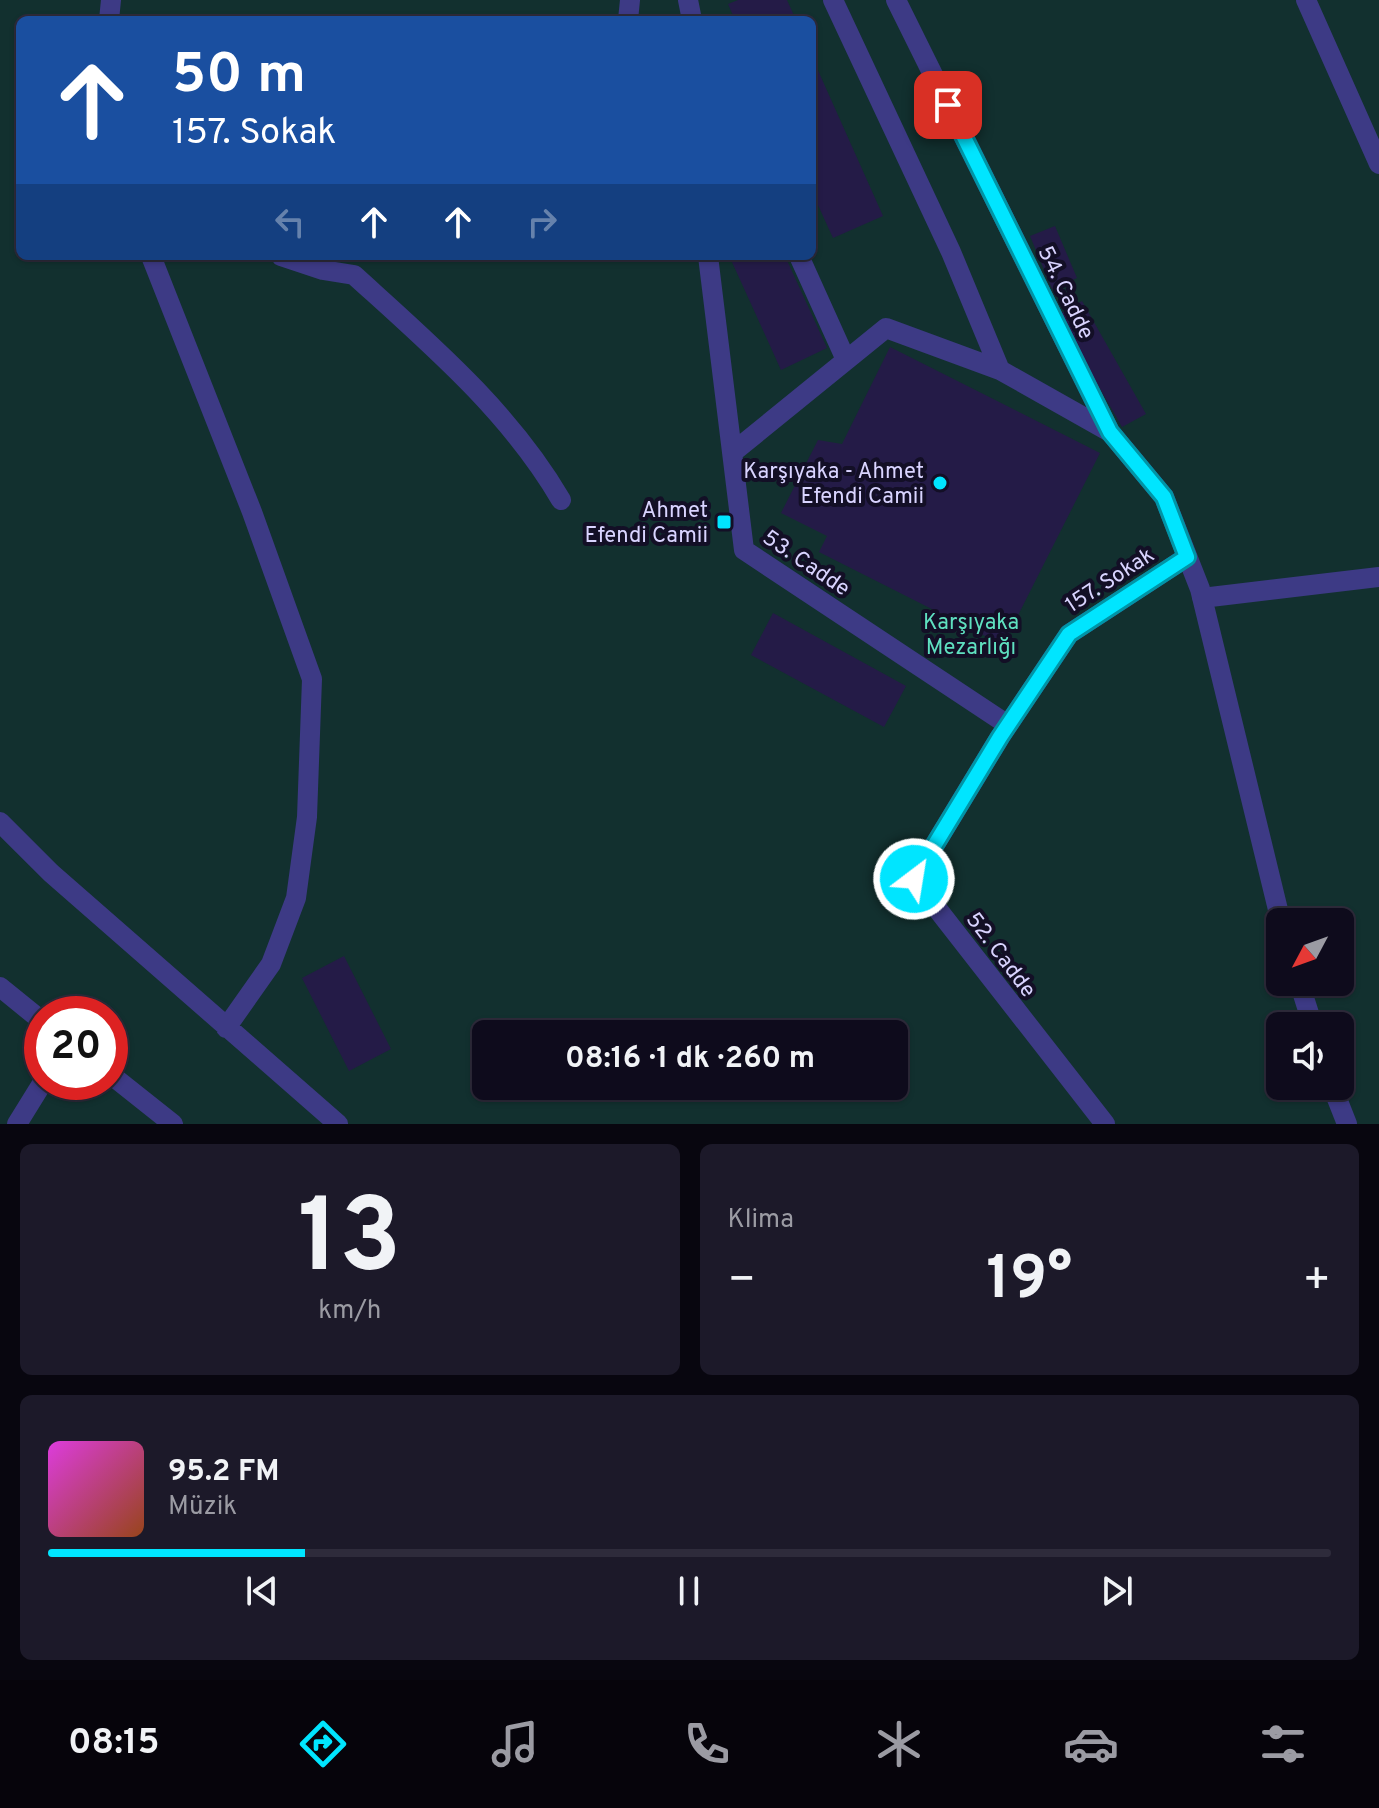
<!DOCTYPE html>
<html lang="tr">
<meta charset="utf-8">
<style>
body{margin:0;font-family:Overpass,sans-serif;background:#1c1929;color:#f1f3f6;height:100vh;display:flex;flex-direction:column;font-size:30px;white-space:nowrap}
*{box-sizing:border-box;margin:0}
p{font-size:26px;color:#9b9ba3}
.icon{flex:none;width:44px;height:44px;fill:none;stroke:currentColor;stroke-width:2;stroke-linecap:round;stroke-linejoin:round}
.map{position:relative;height:1124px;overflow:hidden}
.panel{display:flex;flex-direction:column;gap:20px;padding:20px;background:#08060f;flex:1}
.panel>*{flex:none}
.top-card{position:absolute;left:16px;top:16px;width:800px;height:244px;border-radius:12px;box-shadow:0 2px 6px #0004,0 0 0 2px #2e2b3b;background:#1a4fa0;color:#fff;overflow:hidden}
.needle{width:52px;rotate:229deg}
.fabs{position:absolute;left:1266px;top:908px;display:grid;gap:16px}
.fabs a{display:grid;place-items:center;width:88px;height:88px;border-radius:12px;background:#0e0b1c;box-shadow:0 2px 6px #0004,0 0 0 2px #2e2b3b;font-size:40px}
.speed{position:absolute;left:24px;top:996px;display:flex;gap:16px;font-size:40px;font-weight:700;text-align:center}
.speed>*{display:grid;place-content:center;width:104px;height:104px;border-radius:50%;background:#0e0b1c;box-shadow:0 2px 6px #0004,0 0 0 2px #2e2b3b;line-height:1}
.speed .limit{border:12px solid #d22;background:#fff;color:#111}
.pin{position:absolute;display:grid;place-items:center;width:68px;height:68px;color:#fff;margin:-34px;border-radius:16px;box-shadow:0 4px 12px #0006}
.me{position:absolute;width:88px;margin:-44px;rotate:31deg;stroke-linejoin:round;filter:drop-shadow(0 0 6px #0008)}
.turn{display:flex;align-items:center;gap:28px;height:168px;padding:0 24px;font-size:36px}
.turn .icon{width:104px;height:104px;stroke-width:2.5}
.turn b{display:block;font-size:56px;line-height:68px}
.lanes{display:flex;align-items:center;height:76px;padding:0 24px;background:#0003;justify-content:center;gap:40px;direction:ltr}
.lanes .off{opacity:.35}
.big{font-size:60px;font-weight:700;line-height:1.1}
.panel .widget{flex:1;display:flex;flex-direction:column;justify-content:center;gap:12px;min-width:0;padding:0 28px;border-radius:12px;background:#1c1929}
.panel .dial{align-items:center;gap:0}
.dial b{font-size:104px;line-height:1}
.song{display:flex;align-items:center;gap:24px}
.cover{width:96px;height:96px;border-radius:12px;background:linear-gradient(135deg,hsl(300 70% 55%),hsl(20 70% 35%))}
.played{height:8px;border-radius:4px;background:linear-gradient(90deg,#00e5ff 20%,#2e2b3b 20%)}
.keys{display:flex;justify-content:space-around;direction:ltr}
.heat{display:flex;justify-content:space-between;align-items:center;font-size:44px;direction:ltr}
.panel .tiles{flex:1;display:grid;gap:20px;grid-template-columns:1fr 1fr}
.widget:last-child{grid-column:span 2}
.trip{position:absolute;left:472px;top:1020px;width:436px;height:80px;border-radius:12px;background:#0e0b1c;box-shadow:0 2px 6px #0004,0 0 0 2px #2e2b3b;font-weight:700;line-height:80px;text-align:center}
.tabs{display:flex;height:128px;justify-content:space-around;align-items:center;background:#06040b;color:#9b9ba3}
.tabs .icon{width:56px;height:56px}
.tabs .on{color:#00e5ff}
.tabs b{font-size:36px;color:#f1f3f6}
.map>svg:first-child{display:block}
.green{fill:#12302f;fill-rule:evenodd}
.building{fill:#241b47}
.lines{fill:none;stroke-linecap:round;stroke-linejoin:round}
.minor{stroke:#3d3a85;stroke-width:20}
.route-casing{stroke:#0095a6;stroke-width:20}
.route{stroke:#00e5ff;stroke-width:14}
.poi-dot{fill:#00e5ff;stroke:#130f26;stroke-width:3}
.labels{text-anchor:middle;stroke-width:8;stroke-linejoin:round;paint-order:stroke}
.street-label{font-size:22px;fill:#d9d4ff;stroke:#130f26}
.poi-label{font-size:22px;fill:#d9d4ff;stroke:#130f26;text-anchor:end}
.park-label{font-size:22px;fill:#5fe0c0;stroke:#130f26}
</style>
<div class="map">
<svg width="1379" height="1124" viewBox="0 0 1379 1124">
<rect width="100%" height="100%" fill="#130f26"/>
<!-- green -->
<path class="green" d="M0,0H1379V1124H0ZM20,20H812V256H20ZM1280,922H1340V982H1280ZM42,1014H110V1082H42ZM1280,1026H1340V1086H1280ZM486,1034H894V1086H486Z"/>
<!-- building -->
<path class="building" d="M738,0H787L796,20H735L728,4Z
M812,57L883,216L833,238L812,192Z
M1055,226L1077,278L1052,289L1030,236Z
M739,256H785L827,348L781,370L732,262Z
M1082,301L1146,414L1122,427L1058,315Z
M890,347L1100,453L1003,645L819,552L827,536L781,513L818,440L842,444Z
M773,613L906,686L884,727L751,655Z
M344,956L391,1049L349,1071L302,978Z"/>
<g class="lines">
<!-- minor -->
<path class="minor" d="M688,0L692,20
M833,0L951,252L1000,370L1110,432
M896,0L1110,432L1164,497L1200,589L1281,922
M1306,0L1379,164
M109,20L111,0
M628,20L630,0
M151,256L252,512L312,679L307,817L296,898L271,964L226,1028
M281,256L323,270L354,275C429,343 510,412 561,500
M708,256L744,550L1008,725
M799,256L846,360
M732,453L886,328L1000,370
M1202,598L1379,577
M0,822L51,873L338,1124
M1299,982L1313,1026
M0,987L42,1021
M110,1074L173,1124
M1332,1086L1347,1124
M17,1124L43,1082
M1105,1124L914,879L1000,737L1069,634L1187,557"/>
</g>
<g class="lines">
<defs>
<path id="route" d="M914,879L1000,737L1069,634L1187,557L1164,497L1110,432L948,105"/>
</defs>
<!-- route casing -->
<use href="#route" class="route-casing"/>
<!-- route -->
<use href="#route" class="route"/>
</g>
<!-- markers -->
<g class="poi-dot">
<circle cx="940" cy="483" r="8"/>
<rect x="716" y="514" width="16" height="16" rx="4"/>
</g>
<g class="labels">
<!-- street labels -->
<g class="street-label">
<text transform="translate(1067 292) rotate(64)" y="8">54. Cadde</text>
<text transform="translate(807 562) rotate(34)" y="8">53. Cadde</text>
<text transform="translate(1109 579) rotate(-33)" y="8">157. Sokak</text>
<text transform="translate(1002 954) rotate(53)" y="8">52. Cadde</text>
</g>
<!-- poi labels -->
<g class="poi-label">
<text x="924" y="478">Karşıyaka - Ahmet<tspan x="924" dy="25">Efendi Camii</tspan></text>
<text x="708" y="517">Ahmet<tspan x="708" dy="25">Efendi Camii</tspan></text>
</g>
<!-- park labels -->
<g class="park-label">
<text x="971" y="629">Karşıyaka<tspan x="971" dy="25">Mezarlığı</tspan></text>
</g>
</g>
</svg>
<div class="fabs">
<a><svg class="needle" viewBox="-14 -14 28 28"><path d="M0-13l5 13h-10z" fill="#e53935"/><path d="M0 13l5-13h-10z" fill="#9b9ba3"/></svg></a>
<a><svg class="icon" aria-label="sound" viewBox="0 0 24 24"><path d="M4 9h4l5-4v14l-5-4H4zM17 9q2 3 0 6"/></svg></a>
</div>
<div class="speed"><div class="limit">20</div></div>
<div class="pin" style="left:948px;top:105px;background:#d93025"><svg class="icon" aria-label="arrive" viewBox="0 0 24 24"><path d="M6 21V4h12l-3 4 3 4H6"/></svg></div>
<svg class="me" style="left:914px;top:879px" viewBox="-20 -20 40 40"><circle r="17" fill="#00e5ff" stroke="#fff" stroke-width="3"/><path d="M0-11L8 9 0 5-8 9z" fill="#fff"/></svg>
<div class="trip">08:16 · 1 dk · 260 m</div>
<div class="top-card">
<div class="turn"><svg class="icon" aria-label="ahead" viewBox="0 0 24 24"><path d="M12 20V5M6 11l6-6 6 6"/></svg><div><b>50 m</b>157. Sokak</div></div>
<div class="lanes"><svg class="icon off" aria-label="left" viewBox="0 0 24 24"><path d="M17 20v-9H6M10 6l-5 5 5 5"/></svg><svg class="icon" aria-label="ahead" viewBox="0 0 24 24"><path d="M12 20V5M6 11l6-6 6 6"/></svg><svg class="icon" aria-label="ahead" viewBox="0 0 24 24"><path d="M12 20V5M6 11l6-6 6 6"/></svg><svg class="icon off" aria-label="right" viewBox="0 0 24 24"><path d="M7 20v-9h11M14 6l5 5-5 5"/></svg></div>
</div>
</div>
<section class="panel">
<div class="tiles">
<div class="widget dial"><b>13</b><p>km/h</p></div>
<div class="widget"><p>Klima</p>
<div class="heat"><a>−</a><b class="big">19°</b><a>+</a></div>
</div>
<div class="widget">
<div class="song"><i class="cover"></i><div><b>95.2 FM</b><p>Müzik</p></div></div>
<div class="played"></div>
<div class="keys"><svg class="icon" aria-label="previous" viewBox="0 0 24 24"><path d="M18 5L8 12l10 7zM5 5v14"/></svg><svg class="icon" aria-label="pause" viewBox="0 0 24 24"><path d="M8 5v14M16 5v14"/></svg><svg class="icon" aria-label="next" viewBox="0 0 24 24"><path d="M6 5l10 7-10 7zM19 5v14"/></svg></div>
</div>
</div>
</section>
<nav class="tabs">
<b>08:15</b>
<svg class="icon on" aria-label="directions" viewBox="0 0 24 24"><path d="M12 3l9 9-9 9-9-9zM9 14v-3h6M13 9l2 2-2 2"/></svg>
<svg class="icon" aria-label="music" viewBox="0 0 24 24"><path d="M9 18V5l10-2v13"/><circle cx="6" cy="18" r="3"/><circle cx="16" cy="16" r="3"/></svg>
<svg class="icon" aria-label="phone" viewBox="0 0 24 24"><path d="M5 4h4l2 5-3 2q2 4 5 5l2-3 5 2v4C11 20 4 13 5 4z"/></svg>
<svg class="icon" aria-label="climate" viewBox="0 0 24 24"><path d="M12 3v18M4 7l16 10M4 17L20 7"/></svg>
<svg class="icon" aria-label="car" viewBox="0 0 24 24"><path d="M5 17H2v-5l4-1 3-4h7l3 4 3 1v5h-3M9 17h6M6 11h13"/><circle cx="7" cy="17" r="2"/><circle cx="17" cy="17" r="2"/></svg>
<svg class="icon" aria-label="filters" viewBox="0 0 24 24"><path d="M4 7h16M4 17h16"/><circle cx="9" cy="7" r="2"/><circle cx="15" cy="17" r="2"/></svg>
</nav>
